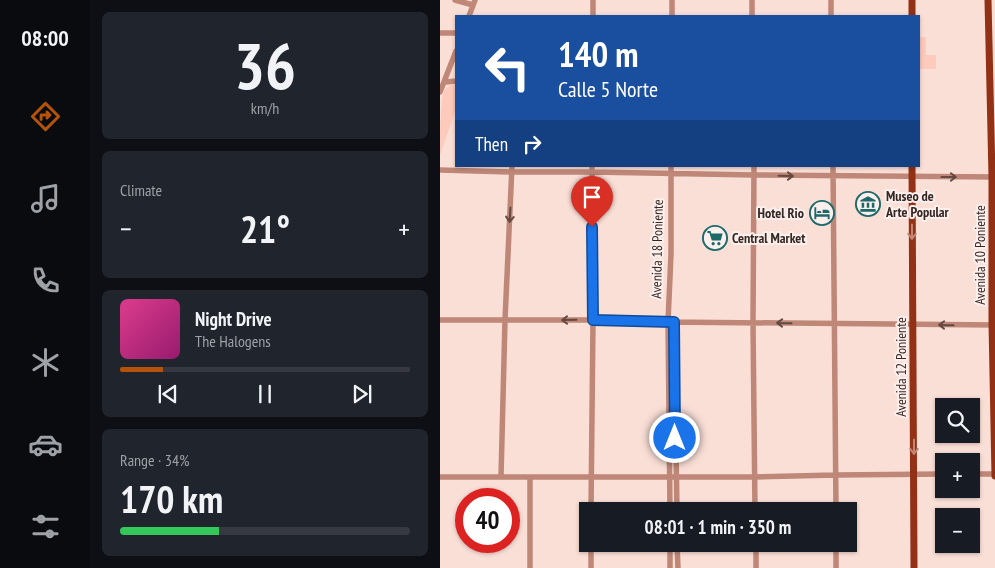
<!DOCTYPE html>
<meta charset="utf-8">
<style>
body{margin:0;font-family:"PT Sans Narrow",sans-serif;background:#20242c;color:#f1f3f6;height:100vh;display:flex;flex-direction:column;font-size:19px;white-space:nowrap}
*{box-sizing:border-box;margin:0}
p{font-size:16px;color:#9ea1a6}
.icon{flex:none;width:28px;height:28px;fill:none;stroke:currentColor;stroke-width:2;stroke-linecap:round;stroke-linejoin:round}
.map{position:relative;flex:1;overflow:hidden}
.drawer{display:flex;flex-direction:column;gap:12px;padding:12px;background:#0d0f14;width:350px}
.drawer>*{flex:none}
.guide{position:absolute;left:15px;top:15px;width:465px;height:152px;border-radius:0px;box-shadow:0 1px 4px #0004;background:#1a4fa0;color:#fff;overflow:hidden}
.fabs{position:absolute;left:495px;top:398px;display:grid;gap:10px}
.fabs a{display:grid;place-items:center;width:45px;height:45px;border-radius:0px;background:#171b24;box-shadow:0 1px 4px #0004;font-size:25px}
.speed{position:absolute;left:15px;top:488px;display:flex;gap:10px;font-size:25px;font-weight:700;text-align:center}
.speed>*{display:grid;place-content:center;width:65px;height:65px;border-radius:50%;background:#171b24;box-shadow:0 1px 4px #0004;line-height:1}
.speed .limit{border:8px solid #d22;background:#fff;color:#111}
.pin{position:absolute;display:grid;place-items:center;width:42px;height:42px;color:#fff;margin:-51px -21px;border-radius:50% 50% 50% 0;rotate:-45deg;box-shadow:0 0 5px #0007}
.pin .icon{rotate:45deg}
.me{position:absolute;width:55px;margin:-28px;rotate:0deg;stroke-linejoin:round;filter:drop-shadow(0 0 4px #0008)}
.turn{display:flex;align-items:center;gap:18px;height:105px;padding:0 20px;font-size:22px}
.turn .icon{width:65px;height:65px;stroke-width:2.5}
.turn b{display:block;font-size:35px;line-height:42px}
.then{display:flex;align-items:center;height:48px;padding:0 20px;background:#0003;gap:10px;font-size:19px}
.big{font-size:38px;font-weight:800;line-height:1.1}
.drawer .card{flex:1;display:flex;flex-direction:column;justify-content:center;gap:8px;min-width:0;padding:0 18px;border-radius:8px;background:#20242c}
.drawer .dial{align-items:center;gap:0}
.dial b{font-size:65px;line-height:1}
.song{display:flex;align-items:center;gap:15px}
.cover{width:60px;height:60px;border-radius:8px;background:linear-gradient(135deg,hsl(330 70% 55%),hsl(320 70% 35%))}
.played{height:5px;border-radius:2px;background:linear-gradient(90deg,#b45309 15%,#363941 15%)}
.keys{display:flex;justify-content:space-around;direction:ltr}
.heat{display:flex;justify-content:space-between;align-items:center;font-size:28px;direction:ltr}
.charge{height:8px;border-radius:4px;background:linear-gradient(90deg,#34c759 34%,#363941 0)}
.trip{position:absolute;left:139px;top:502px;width:278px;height:50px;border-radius:0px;background:#171b24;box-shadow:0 1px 4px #0004;font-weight:800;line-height:50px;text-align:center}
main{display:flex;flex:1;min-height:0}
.tab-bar{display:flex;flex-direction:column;width:90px;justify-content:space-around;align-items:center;background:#090b0e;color:#9ea1a6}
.tab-bar .icon{width:35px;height:35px}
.tab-bar .on{color:#b45309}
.tab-bar b{font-size:22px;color:#f1f3f6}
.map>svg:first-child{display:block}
.green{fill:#fecabc}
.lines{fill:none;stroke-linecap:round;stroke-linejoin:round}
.minor{stroke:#be8777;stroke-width:5.5}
.major{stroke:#923115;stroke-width:7}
.oneway{stroke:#644941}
.oneway2{stroke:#c28676}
.route-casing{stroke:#114b97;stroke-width:12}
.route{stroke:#1a73e8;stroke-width:9}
.labels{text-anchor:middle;stroke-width:4;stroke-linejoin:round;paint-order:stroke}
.poi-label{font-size:14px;font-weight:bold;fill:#342724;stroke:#fdefec;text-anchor:start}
.street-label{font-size:14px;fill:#342724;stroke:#fdefec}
</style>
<main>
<nav class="tab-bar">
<b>08:00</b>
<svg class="icon on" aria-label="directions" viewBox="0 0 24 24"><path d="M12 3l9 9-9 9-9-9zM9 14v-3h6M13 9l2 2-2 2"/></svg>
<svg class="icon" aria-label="music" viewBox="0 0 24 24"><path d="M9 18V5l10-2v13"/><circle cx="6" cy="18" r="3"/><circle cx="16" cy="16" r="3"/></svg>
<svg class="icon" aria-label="phone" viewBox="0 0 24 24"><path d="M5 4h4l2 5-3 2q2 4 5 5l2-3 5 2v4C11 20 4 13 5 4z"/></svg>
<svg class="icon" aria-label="climate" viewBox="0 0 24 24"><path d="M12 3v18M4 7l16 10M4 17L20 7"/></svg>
<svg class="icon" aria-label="car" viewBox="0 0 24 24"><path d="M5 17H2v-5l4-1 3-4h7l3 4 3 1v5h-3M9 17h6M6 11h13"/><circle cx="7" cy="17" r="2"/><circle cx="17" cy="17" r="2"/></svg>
<svg class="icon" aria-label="filters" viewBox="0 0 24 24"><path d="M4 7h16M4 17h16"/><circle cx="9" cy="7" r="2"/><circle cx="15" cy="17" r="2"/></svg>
</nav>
<section class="drawer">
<div class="card dial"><b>36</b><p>km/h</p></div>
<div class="card"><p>Climate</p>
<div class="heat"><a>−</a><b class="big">21°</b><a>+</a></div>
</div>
<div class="card">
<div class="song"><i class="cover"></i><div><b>Night Drive</b><p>The Halogens</p></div></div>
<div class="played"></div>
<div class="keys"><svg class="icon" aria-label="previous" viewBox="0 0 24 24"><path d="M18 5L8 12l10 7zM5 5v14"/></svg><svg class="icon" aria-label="pause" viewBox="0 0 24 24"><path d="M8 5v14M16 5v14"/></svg><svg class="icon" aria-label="next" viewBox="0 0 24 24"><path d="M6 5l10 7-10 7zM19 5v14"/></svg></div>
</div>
<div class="card"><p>Range · 34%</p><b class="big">170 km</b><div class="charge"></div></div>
</section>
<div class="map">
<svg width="555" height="568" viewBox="0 0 555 568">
<rect width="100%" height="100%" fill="#fadfd7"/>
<!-- green -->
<path class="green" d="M479,37H486V55H496V69H479Z
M14,84L16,85V109L0,155C0,139 0,103 4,91C6,87 10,86 14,84Z"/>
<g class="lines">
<!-- minor -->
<path class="minor" d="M15,0L33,5
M232,0V16
M312,0V16
M391,0V16
M29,16L35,0
M153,16V0
M0,33H16
M5,82L16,81
M0,92L16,51
M314,166L313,323L315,511
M393,166L396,511
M0,170L72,172H152L314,175L555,177
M0,320H153L228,322L555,325
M234,322L237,511
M531,474H555
M0,477H315L396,475L504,474
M61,477L65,320L72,166
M151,511L153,320L152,166
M230,511L228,322L231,254V166
M151,544V568
M230,544V568
M237,544L238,568
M316,544V568
M396,544V568
M90,568V477"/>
<!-- major -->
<path class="major" d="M472,0V16
M548,0L552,177V323L555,476
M472,166L474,568"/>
</g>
<!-- one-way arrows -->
<defs><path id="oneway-shaft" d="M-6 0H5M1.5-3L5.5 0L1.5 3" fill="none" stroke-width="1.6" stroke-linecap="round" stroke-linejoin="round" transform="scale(1.25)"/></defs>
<g class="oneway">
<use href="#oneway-shaft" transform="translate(346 176) rotate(1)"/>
<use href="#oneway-shaft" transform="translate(509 177)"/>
<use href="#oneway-shaft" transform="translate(70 215) rotate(93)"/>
<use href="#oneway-shaft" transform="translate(129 320) rotate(179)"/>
<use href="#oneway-shaft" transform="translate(344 323) rotate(-179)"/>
<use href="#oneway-shaft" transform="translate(506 325) rotate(-179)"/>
</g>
<g class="oneway2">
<use href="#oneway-shaft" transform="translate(472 232) rotate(90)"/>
<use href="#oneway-shaft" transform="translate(474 447) rotate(90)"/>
</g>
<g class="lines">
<defs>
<path id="route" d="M152,227L153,320L234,322L235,438"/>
</defs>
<!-- route casing -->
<use href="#route" class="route-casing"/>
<!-- route -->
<use href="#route" class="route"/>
</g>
<!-- icons -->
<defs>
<symbol id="museum-ring" viewBox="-11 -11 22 22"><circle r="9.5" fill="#fdefec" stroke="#1c696a" stroke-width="1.5"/><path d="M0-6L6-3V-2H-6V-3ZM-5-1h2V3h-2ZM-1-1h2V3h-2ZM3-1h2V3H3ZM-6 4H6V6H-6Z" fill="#1c696a"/></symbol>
<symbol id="hotel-ring" viewBox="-11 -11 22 22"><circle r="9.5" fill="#fdefec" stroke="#1c696a" stroke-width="1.5"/><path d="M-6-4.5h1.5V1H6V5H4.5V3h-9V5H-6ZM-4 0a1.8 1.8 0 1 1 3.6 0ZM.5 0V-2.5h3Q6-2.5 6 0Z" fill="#1c696a"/></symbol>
<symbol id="supermarket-ring" viewBox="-11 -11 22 22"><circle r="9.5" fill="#fdefec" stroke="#1c696a" stroke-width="1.5"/><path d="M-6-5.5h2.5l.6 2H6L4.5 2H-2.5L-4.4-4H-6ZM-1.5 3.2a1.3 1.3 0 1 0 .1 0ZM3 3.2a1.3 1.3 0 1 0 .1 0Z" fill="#1c696a"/></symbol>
</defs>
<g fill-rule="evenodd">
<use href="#museum-ring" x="414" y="190" width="28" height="28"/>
<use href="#hotel-ring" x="368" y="199" width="28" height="28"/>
<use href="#supermarket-ring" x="261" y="224" width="28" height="28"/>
</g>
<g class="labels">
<!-- poi labels -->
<g class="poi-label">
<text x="446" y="201">Museo de<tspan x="446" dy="16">Arte Popular</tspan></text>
<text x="364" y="218" text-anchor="end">Hotel Rio</text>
<text x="292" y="243">Central Market</text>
</g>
<!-- street labels -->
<g class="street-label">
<text transform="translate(217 249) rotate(-89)" y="5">Avenida 18 Poniente</text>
<text transform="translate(540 255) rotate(-90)" y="5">Avenida 10 Poniente</text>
<text transform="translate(461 367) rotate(-90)" y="5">Avenida 12 Poniente</text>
</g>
</g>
</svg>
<div class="fabs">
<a><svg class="icon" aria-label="search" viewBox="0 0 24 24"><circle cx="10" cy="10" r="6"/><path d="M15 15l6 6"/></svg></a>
<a>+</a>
<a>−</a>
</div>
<div class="speed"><div class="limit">40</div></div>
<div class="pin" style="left:152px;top:227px;background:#d93025"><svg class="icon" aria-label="arrive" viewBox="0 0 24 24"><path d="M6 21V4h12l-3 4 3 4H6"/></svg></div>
<svg class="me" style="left:235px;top:438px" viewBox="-20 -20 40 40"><circle r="17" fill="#1a73e8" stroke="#fff" stroke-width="3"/><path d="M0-11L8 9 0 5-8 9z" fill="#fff"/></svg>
<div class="trip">08:01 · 1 min · 350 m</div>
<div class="guide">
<div class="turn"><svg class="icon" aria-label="left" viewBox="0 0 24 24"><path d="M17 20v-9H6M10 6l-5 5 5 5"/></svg><div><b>140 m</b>Calle 5 Norte</div></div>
<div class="then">Then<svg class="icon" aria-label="right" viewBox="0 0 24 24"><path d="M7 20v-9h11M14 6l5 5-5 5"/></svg></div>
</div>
</div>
</main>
